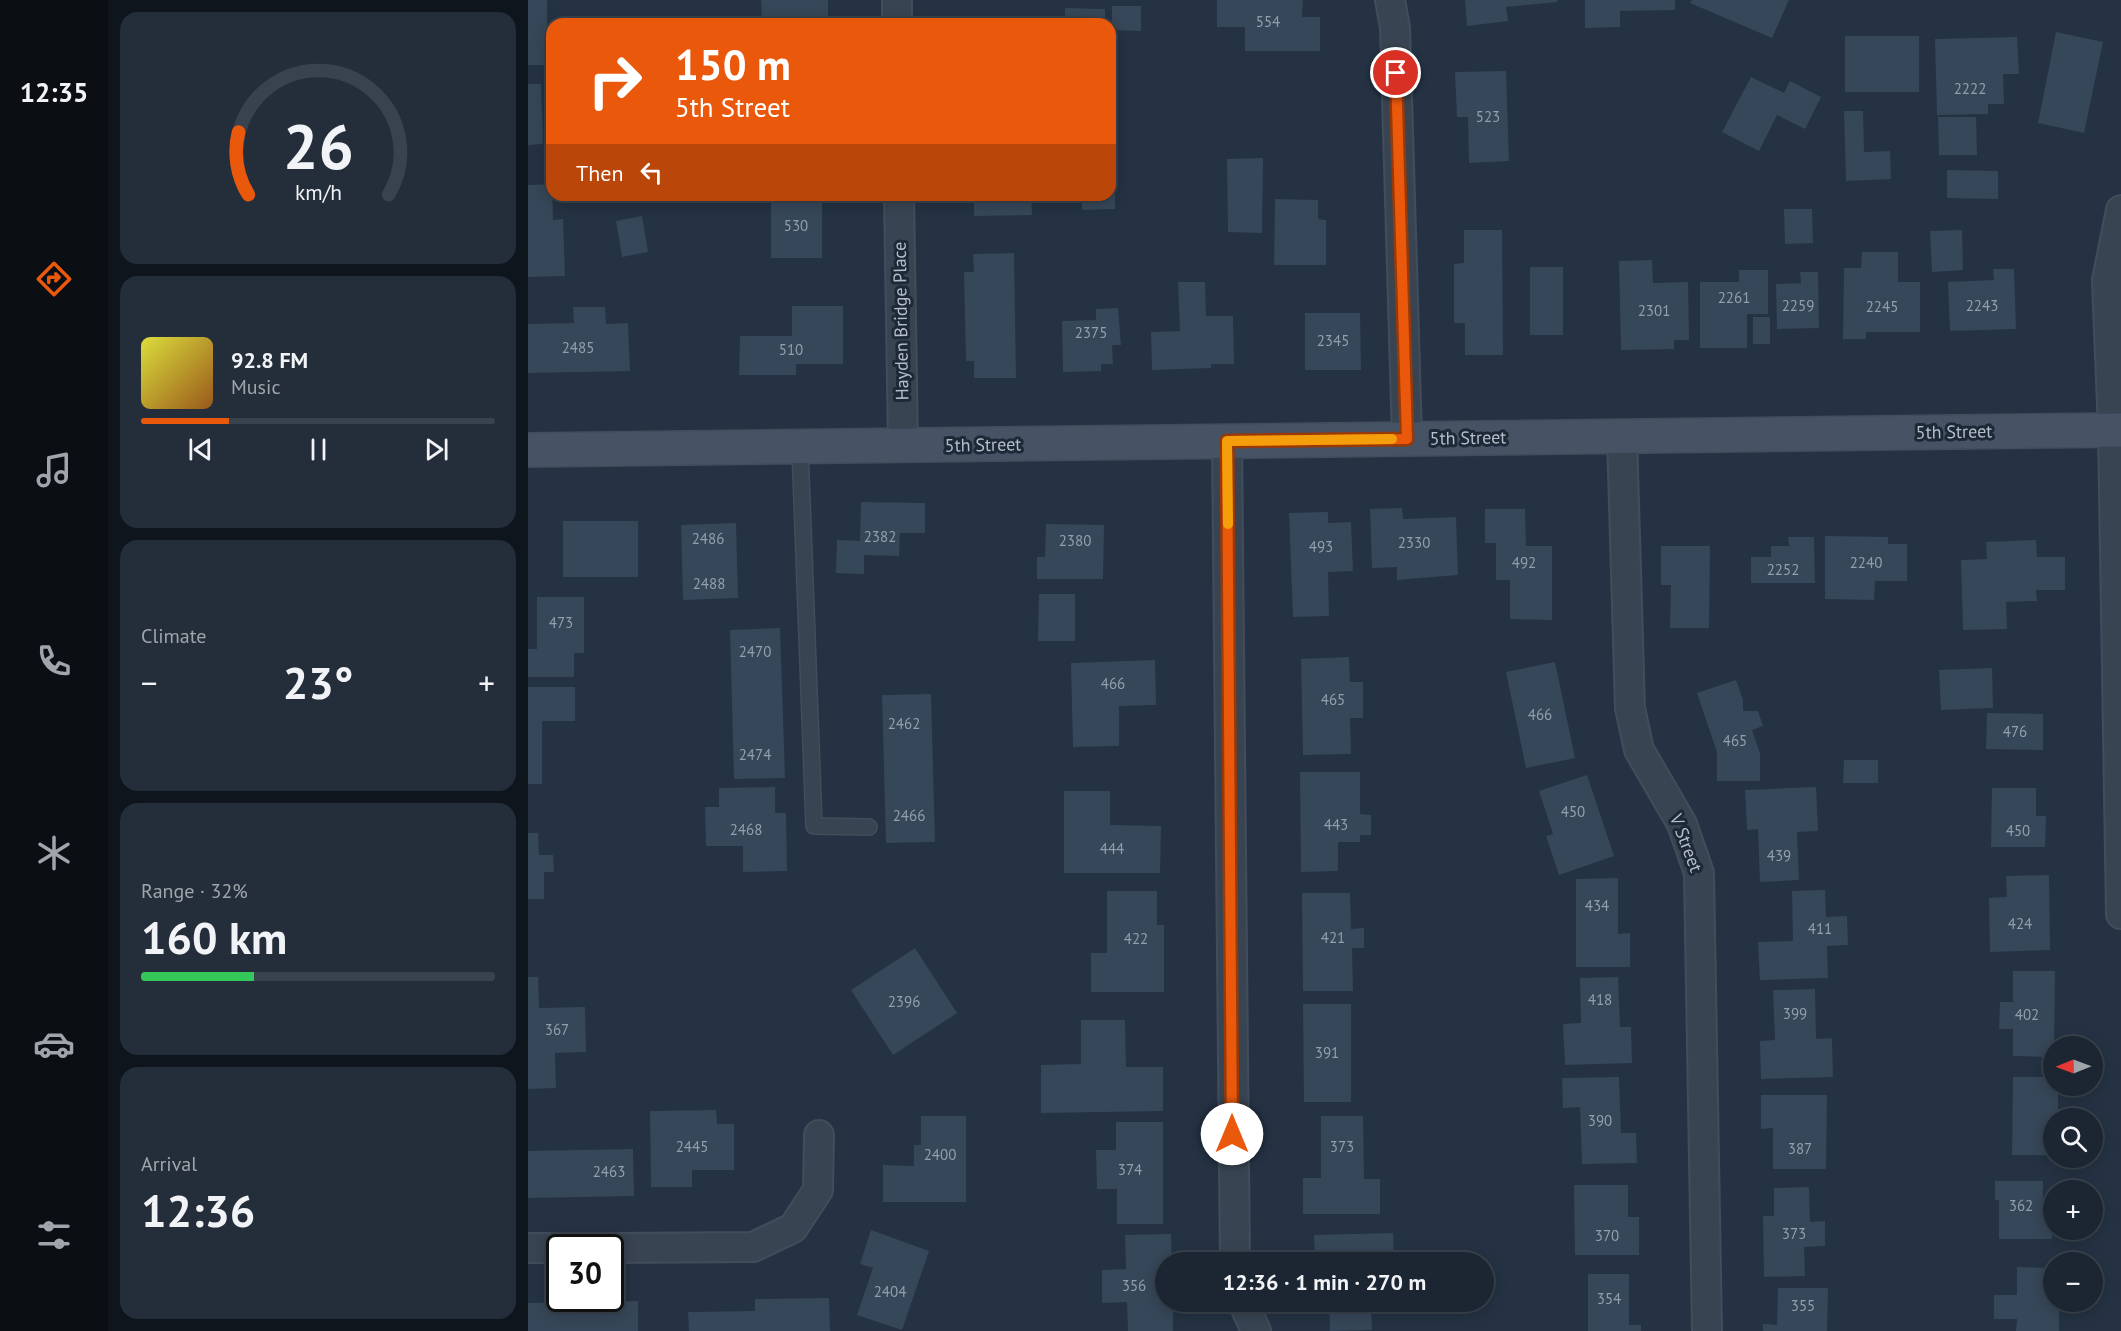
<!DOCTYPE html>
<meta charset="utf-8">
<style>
body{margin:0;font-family:"PT Sans",sans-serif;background:#242e3a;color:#f1f3f6;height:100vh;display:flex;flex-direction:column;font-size:22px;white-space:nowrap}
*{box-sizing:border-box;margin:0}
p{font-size:20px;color:#a0a5ac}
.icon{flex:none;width:33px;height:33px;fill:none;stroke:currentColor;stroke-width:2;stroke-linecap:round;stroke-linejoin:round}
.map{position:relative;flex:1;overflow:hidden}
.details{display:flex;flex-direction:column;gap:12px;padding:12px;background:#0f151c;width:420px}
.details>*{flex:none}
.top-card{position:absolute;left:18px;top:18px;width:570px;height:183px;border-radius:18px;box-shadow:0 3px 15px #0003,0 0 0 2px #39434d;background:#ea580c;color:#fff;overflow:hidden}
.needle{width:39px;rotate:269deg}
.buttons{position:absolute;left:1515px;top:1036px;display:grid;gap:12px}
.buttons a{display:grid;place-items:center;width:60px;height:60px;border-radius:50%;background:#1b2632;box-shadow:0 3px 15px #0003,0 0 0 2px #39434d;font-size:30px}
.speed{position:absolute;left:18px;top:1234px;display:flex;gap:12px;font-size:30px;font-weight:700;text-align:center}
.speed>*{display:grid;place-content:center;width:78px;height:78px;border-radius:50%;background:#1b2632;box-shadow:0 3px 15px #0003,0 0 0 2px #39434d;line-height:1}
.speed .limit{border:3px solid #111;border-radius:9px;background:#fff;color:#111}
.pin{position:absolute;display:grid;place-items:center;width:51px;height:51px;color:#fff;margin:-26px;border:3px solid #fff;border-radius:50%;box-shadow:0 2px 6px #0007}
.me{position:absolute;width:66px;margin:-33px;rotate:0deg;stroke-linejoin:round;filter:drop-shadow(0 0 4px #0008)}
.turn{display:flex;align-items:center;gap:21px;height:126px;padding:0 30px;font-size:27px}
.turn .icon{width:78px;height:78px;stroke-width:2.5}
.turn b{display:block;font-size:42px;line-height:51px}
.then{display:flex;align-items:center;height:57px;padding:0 30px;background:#0003;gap:12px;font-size:22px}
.big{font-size:45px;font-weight:800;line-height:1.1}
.details .widget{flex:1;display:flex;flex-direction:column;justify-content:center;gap:9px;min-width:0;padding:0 21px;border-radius:18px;background:#242e3a}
.details .dial{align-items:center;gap:0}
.dial svg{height:156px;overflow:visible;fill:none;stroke:#39434d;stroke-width:7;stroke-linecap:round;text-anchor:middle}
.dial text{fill:#f1f3f6;stroke:none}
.song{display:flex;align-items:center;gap:18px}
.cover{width:72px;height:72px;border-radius:9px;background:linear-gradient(135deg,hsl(60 70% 55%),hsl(30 70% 35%))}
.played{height:6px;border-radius:3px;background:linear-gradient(90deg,#ea580c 25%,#39434d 25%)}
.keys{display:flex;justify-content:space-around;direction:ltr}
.heat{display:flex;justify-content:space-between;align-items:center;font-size:33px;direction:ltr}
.charge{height:9px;border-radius:4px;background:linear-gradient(90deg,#34c759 32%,#39434d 0)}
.trip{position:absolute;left:627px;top:1252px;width:339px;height:60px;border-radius:30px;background:#1b2632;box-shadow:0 3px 15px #0003,0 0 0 2px #39434d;font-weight:800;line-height:60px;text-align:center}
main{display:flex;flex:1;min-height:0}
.dock{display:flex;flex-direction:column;width:108px;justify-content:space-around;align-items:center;background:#0b0f14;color:#a0a5ac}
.dock .icon{width:42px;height:42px}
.dock .selected{color:#ea580c}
.dock b{font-size:27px;color:#f1f3f6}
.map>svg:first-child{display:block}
.building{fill:#364759}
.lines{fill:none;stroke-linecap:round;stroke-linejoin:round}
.service-casing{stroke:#424d5b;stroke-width:18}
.minor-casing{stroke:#424d5b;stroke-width:32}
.secondary-casing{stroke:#424d5b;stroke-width:36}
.service{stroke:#384452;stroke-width:15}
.minor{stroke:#384452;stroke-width:28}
.secondary{stroke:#465365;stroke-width:33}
.route-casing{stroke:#983908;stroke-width:15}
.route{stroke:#ea580c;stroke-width:10}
.slow{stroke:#f59e0b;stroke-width:10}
.labels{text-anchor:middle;stroke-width:6;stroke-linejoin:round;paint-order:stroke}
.number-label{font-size:15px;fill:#939fae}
.street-label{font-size:18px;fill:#b5bfcc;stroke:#1d2937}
</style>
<main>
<nav class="dock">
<b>12:35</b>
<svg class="icon selected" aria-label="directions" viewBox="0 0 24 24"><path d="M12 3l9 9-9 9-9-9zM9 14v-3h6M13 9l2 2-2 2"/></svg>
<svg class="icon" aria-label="music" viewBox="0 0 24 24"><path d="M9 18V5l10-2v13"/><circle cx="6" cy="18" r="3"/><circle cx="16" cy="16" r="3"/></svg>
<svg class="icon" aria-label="phone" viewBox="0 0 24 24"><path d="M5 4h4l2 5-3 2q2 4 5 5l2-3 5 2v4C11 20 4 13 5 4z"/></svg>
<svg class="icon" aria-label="climate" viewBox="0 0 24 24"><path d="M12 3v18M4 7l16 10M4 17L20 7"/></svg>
<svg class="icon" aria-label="car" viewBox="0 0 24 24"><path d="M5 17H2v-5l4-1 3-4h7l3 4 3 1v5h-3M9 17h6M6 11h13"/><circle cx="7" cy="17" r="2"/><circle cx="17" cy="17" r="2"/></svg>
<svg class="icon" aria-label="filters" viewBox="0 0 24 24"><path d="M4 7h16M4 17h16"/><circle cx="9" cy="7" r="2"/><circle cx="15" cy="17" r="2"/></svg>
</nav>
<section class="details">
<div class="widget dial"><svg viewBox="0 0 100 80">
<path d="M14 69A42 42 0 1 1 86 69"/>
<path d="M14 69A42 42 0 0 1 9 37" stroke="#ea580c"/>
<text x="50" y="56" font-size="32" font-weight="700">26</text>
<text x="50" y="72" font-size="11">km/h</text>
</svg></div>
<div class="widget">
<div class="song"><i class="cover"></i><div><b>92.8 FM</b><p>Music</p></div></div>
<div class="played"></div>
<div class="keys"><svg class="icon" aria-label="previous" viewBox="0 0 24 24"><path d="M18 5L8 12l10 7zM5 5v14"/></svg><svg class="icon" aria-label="pause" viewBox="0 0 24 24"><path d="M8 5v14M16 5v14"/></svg><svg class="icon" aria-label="next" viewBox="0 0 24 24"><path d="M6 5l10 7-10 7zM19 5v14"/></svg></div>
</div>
<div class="widget"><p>Climate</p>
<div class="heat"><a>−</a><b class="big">23°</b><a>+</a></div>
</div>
<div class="widget"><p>Range · 32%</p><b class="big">160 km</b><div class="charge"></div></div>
<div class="widget"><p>Arrival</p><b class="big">12:36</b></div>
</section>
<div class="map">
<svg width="1593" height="1331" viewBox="0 0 1593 1331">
<rect width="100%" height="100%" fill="#243243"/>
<!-- building -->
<path class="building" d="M0,0H19V65H0Z
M233,0H300V24H234Z
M689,0H775L774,17H792V51H717V27H689Z
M937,0H1029V2L978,7L980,21L939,26Z
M1057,0H1147V10L1092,11V27L1057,28Z
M1164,0H1261L1244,38L1162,3Z
M584,6H613V31L584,30Z
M537,8L577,9V24H537Z
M444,17H492V24H444Z
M1528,32L1575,42L1556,133L1510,123Z
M1317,36H1391V92H1317Z
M1489,37L1491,74H1475L1476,104H1460V114L1409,115L1407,39Z
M978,71L981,161L941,163L940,117H929L927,72Z
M1223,77L1256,93L1262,81L1293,97L1277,129L1249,115L1231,151L1194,132Z
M0,84H13L15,144L0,145Z
M1316,111H1335L1336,152L1362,151L1363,179L1318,181Z
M1410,117H1448L1449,155H1411Z
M735,158L734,233L700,232L699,159Z
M1419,170L1470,171V199L1419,198Z
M24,184L25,220L35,219L37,276L0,277V185Z
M582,187H587V209L554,210V195H582Z
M243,195H294V258H243Z
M446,195H503L504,215L446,216Z
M747,199L790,200V219L798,220V265H746Z
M1256,209H1284L1285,243L1257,244Z
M114,216L120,252L94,257L88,221Z
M936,230H974L975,355H937V323H926V264L936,263Z
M1434,230L1435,270L1404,272L1402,231Z
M1334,252H1370V282H1392V332H1338V339H1315L1316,268H1333Z
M486,253L488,378H446V361H438L436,272H446L445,254Z
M1124,260L1125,283L1160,282L1161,340H1146V349L1093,350L1091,261Z
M1002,267H1035V335H1002Z
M1465,269H1486L1488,329L1422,331L1420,282L1466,280Z
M1211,270H1240V314H1219V348H1172V282H1211Z
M1272,272H1290L1291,328L1249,329L1248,284L1273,283Z
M650,282H677L678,316H705L706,364H683V368L624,370L623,332L652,331Z
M264,306H315V364H268V375H211L212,336H264Z
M45,307H77L78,324L100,323L102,371L0,373V324L46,323Z
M590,308L593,345H584L585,364H573V371L535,372L534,321L568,320V309Z
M777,313H832L833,370H777Z
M1225,317H1242V344H1225Z
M333,502L397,503V533H372L371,556L336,555V574L308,573L309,540L332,541Z
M874,508L875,519L928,517L930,575L869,580V567L844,568L842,509Z
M957,509H997L998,546H1024V620L982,619V580H968V543H957Z
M800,512V523L823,522L825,571L800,572L801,616L765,617L761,513Z
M35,521H110V577H35Z
M208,523L210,598L155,600L153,525Z
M518,524L576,525L575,579H509V557H517Z
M1297,536L1360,537V544H1379V581H1347L1346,600L1297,599Z
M1260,537H1286L1287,583H1223V557H1243V546H1261Z
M1508,540L1509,557H1537V590H1508L1509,601L1478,602L1479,629L1435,630L1433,560L1459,559L1458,542Z
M1133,546H1182L1181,628H1142L1143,585H1133Z
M511,594H547V641H510Z
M9,597H56V653H46V677H0V649H9Z
M252,628L257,778L206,779L202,630Z
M821,657L822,682H835V718H822L823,754L775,755L773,659Z
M627,660L628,705L591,706V746L545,747L543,663Z
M1027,662L1047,758L998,768L978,672Z
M1464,668L1465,708L1413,710L1411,670Z
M1208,680L1215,700V711H1230L1235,726L1224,730L1232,753V781H1189V752L1169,693Z
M0,687H47V721H14V784H0Z
M403,694L407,842L358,843L354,695Z
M1459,713L1515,714V750L1458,749Z
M1316,760H1350V783H1315Z
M772,772H832V814L843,815V835H832V842H810V871L773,872Z
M1059,775L1086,856L1031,875L1018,836L1025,834L1011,791Z
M247,787V813H258L259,871L215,872V846H178L177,807H191V788Z
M1288,787L1290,831L1269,832L1271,880L1232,882L1230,829L1219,830L1217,790Z
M1464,788H1508V816H1518L1517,847H1463Z
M536,791H582V825L633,826L632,873H536Z
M0,833H10L11,855H25L26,872H16V899H0Z
M1521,875L1522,950L1462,952L1461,898L1479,897L1478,876Z
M1090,878V934L1102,933V967H1048V879Z
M1297,890L1298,917L1319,916L1320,945L1299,946L1300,978L1232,980L1230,942L1265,941L1264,891Z
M579,891H629V925H636V992H563V953H579Z
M774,893H822L823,929L836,928V948H824L825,991H775Z
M387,948L429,1013L365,1055L323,990Z
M1485,971H1527L1526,1057L1485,1056V1029H1471L1472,1002H1485Z
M0,977H10L11,1008L57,1007L58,1052L27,1053L28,1088L0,1089Z
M1090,977L1092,1027H1103L1104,1063L1037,1065L1035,1024L1053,1023L1052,978Z
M1287,989L1288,1039L1304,1038L1305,1077L1233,1079L1232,1041L1247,1040L1245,990Z
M775,1004H823V1102H776Z
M553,1020H597L598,1067H635V1111L513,1113V1065L553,1064Z
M1091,1077L1093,1133H1108L1109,1163L1054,1164L1052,1107L1035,1108L1034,1078Z
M1485,1077H1526V1086H1530V1119H1526V1155H1484Z
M1233,1095H1299L1298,1169H1245V1128L1233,1129Z
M188,1110L189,1124H206V1170H164V1187H123L122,1111Z
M393,1116H438V1202H355V1165L386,1166V1145H393Z
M793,1116H835L836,1179H852V1214H775V1178H793Z
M588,1122H635V1224H589V1189H569L568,1150H588Z
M105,1149L106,1196L0,1198V1151Z
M1467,1181H1515V1212L1524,1211V1239H1471V1200H1467Z
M1046,1185H1100V1217H1111V1255H1047Z
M1281,1187L1282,1222L1297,1221V1246L1276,1247L1277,1276L1236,1277L1235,1216H1246V1188Z
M343,1230L401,1251L374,1330L329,1315L345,1268L332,1264Z
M865,1233L866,1263H787L786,1235Z
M643,1234L644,1263H638V1302H645V1331H600L599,1302L574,1303V1270L598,1269L597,1235Z
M1489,1267L1526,1268V1302H1531V1331H1488L1489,1319H1466V1295H1489Z
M1060,1274H1101V1325H1113V1331H1060Z
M1250,1288H1300L1299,1331H1235V1324L1249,1325Z
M301,1298L302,1331H161L160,1312L227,1311V1299Z
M110,1301V1331H0V1303Z
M801,1302H843L844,1330L802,1331Z"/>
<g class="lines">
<defs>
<path id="service" d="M272,447L286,826L341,827"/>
<path id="minor" d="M369,0V24
M862,0L867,28L879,439
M371,195L375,446
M1593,210L1579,280L1585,430L1593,914
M1094,436L1102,708L1111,750L1154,824L1171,873L1179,1331
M699,442L707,1263
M0,1248H32
M82,1248L225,1247L265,1228L290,1190L291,1135
M715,1302L728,1331"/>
<path id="secondary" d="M0,450L1593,430"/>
</defs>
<!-- service casing -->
<use href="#service" class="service-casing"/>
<!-- minor casing -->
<use href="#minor" class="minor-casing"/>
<!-- secondary casing -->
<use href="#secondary" class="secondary-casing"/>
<!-- service -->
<use href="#service" class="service"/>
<!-- minor -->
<use href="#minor" class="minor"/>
<!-- secondary -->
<use href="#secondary" class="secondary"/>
</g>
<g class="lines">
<defs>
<path id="route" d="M704,1134L699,441L879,439L868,73"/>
</defs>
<!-- route casing -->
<use href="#route" class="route-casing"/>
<!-- route -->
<use href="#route" class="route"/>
<!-- slow -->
<path class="slow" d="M700,524L699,441L864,439"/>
</g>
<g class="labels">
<!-- number labels -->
<g class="number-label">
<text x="740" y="27">554</text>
<text x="1442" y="94">2222</text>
<text x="960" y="122">523</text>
<text x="268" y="231">530</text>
<text x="1206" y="303">2261</text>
<text x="1270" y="311">2259</text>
<text x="1454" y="311">2243</text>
<text x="1354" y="312">2245</text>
<text x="1126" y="316">2301</text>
<text x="563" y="338">2375</text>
<text x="805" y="346">2345</text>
<text x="50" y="353">2485</text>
<text x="263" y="355">510</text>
<text x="352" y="542">2382</text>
<text x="180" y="544">2486</text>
<text x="547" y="546">2380</text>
<text x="886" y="548">2330</text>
<text x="793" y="552">493</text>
<text x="996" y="568">492</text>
<text x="1338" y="568">2240</text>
<text x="1255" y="575">2252</text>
<text x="181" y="589">2488</text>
<text x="33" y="628">473</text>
<text x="227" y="657">2470</text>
<text x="585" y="689">466</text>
<text x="805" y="705">465</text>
<text x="1012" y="720">466</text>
<text x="376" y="729">2462</text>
<text x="1487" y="737">476</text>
<text x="1207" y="746">465</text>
<text x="227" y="760">2474</text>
<text x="1045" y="817">450</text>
<text x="381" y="821">2466</text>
<text x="808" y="830">443</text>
<text x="218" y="835">2468</text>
<text x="1490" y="836">450</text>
<text x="584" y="854">444</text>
<text x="1251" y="861">439</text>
<text x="1069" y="911">434</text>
<text x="1492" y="929">424</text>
<text x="1292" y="934">411</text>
<text x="805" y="943">421</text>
<text x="608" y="944">422</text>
<text x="1072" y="1005">418</text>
<text x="376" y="1007">2396</text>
<text x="1267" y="1019">399</text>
<text x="1499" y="1020">402</text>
<text x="29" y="1035">367</text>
<text x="799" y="1058">391</text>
<text x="1072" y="1126">390</text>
<text x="164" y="1152">2445</text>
<text x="814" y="1152">373</text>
<text x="1272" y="1154">387</text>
<text x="412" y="1160">2400</text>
<text x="602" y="1175">374</text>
<text x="81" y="1177">2463</text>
<text x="1493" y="1211">362</text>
<text x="1266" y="1239">373</text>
<text x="1079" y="1241">370</text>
<text x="606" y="1291">356</text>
<text x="362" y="1297">2404</text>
<text x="1081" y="1304">354</text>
<text x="1275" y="1311">355</text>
</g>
<!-- street labels -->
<g class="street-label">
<text transform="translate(373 321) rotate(-91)" y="6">Hayden Bridge Place</text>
<text transform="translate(1426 432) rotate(-1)" y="6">5th Street</text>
<text transform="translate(940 438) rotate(-1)" y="6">5th Street</text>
<text transform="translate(455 445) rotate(-1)" y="6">5th Street</text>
<text transform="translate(1158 843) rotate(69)" y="6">V Street</text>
</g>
</g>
</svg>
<div class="buttons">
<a><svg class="needle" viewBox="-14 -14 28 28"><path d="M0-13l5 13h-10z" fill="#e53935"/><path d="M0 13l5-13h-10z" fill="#a0a5ac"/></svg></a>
<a><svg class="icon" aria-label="search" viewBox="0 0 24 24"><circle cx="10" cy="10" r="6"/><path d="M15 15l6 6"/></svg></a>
<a>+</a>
<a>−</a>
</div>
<div class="speed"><div class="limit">30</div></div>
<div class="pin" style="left:868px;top:73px;background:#d93025"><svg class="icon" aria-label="arrive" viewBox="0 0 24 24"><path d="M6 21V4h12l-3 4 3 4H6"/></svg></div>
<svg class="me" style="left:704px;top:1134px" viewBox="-20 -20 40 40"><circle r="19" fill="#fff"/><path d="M0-13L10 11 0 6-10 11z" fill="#ea580c"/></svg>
<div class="trip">12:36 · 1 min · 270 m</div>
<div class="top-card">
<div class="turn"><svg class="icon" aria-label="right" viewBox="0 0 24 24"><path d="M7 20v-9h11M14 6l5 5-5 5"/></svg><div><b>150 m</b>5th Street</div></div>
<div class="then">Then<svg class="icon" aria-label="left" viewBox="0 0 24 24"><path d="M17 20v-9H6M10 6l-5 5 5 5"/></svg></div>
</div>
</div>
</main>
